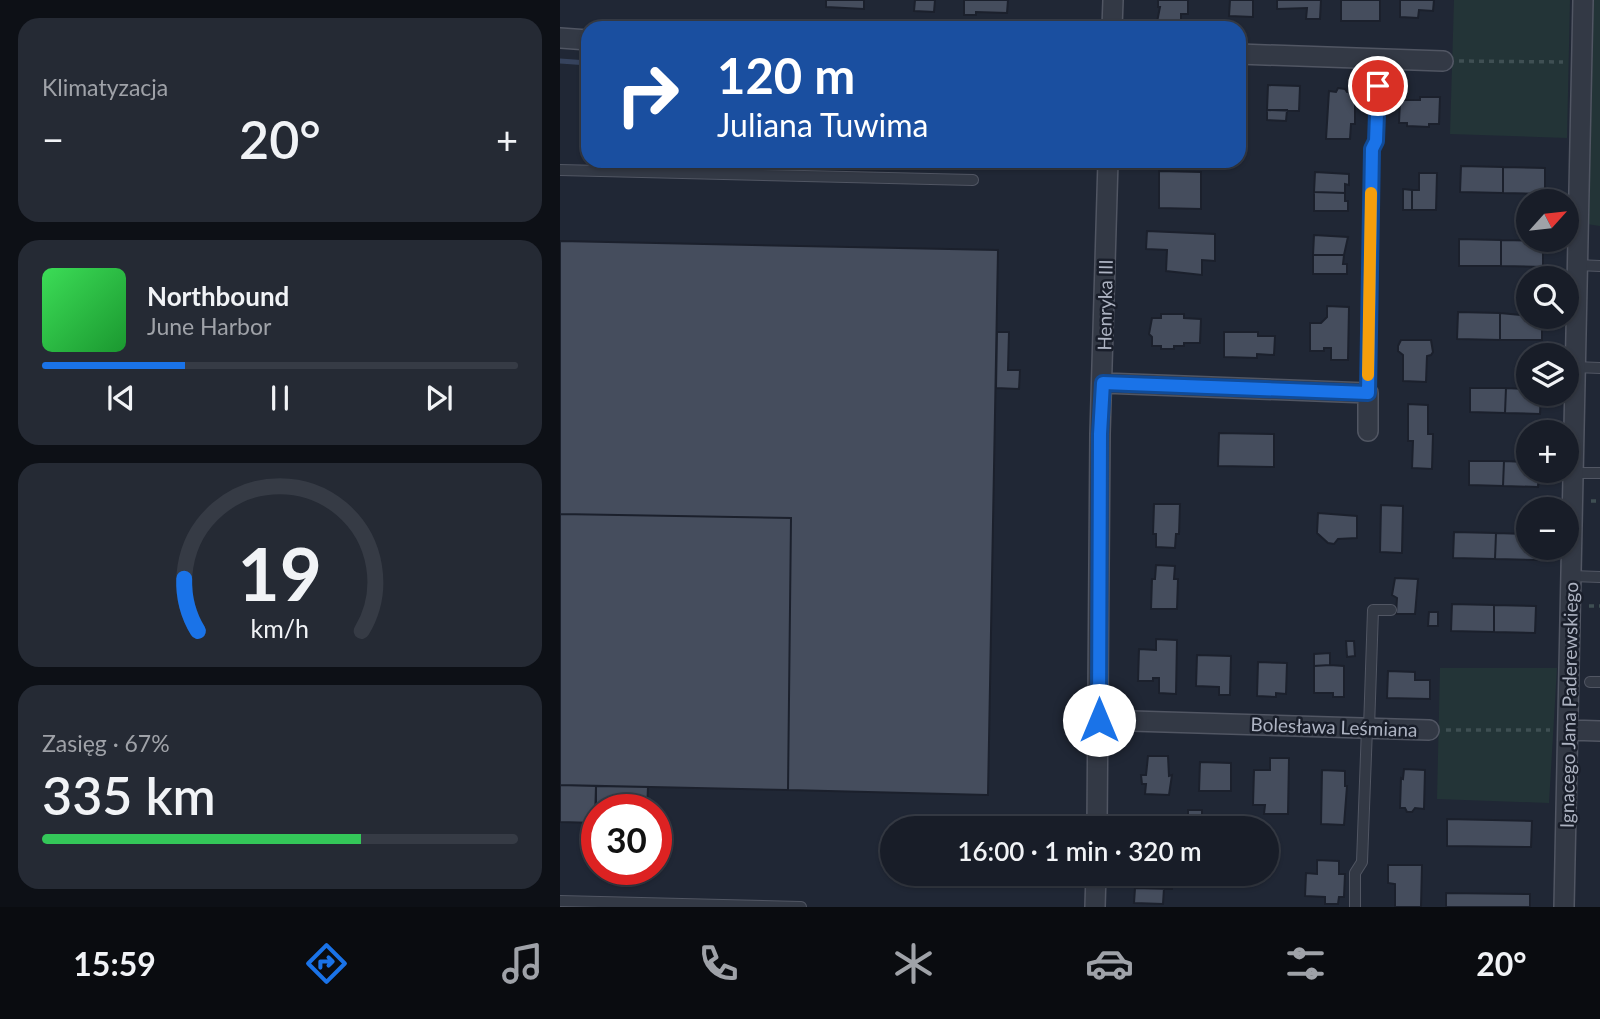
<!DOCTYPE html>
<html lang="pl">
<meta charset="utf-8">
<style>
body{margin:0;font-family:Lato,sans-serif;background:#252a34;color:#f1f3f6;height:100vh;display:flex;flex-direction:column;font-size:26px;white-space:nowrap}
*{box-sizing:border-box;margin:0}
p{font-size:23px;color:#9fa2a8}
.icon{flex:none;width:38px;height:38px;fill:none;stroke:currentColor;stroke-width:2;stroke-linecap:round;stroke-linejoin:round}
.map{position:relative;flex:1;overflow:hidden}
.panel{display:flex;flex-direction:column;gap:18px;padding:18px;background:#0d1016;width:560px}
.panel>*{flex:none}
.top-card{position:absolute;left:21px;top:21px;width:665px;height:147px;border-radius:21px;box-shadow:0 2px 5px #0004,0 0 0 2px #363b45;background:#1a4fa0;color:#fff;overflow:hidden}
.needle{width:46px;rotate:63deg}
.controls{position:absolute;left:956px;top:189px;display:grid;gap:14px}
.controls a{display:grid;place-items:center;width:63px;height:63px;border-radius:50%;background:#181d28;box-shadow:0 2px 5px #0004,0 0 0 2px #363b45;font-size:35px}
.speed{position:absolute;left:21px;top:794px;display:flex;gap:14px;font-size:35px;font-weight:700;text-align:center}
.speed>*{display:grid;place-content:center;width:91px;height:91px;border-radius:50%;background:#181d28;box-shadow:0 2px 5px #0004,0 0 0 2px #363b45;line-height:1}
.speed .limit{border:10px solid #d22;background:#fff;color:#111}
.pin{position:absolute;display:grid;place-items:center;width:60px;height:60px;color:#fff;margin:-30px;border:4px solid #fff;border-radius:50%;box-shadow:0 2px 7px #0007}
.me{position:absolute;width:77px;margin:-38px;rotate:0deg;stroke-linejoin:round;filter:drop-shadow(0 0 5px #0008)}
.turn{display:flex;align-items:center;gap:24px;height:147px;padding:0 21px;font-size:32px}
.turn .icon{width:91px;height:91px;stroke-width:2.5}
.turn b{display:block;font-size:49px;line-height:60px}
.big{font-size:52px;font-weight:600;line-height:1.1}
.panel .tile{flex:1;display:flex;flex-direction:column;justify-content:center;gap:10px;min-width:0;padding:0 24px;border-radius:21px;background:#252a34}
.panel .dial{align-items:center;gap:0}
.dial svg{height:182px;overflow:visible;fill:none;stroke:#363b45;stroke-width:7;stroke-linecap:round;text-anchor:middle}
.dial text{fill:#f1f3f6;stroke:none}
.song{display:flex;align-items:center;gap:21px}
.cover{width:84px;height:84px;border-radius:10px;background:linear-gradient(135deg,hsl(130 70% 55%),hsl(130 70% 35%))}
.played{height:7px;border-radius:4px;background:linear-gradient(90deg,#1a73e8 30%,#363b45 30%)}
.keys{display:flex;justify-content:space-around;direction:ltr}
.heat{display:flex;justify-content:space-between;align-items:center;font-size:38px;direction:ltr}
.charge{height:10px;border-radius:5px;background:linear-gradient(90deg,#34c759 67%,#363b45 0)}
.trip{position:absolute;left:320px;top:816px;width:399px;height:70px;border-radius:35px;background:#181d28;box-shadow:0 2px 5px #0004,0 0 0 2px #363b45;font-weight:600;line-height:70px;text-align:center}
.tabs{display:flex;height:112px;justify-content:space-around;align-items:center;background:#0a0c10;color:#9fa2a8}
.tabs .icon{width:49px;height:49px}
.tabs .current{color:#1a73e8}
.tabs b{font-size:32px;color:#f1f3f6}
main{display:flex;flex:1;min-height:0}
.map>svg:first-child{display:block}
.green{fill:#233437}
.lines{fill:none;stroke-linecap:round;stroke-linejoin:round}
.stream{stroke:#36435d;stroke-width:5}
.building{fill:#454d5d;stroke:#1b202c;stroke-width:2}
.lane-casing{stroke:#515663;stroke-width:12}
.street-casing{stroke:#515663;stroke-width:22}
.path{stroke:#3f4f53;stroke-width:3.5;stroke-dasharray:5 5;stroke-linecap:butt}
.lane{stroke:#333945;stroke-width:10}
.street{stroke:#333945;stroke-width:19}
.route-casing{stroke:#114b97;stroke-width:18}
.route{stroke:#1a73e8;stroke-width:12}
.slow{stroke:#f59e0b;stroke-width:12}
.labels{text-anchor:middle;stroke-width:5;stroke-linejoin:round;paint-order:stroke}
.street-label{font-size:19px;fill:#adb3c2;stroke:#191e2a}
</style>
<main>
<section class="panel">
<div class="tile"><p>Klimatyzacja</p>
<div class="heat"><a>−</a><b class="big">20°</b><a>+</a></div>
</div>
<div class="tile">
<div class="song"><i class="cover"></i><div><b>Northbound</b><p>June Harbor</p></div></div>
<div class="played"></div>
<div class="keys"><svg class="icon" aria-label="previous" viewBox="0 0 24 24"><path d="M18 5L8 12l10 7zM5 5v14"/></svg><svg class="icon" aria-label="pause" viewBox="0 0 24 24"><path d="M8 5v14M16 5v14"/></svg><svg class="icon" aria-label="next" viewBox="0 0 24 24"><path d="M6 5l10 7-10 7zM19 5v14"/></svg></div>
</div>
<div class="tile dial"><svg viewBox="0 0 100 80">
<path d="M14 69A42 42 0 1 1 86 69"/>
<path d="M14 69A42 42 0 0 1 8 46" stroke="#1a73e8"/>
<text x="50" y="56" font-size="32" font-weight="700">19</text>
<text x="50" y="72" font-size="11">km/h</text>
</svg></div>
<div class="tile"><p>Zasięg · 67%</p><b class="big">335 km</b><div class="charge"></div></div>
</section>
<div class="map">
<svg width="1040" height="907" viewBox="0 0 1040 907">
<rect width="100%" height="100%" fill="#202735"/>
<!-- green -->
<path class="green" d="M894,0H1010L1007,138L890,134Z
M1027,0H1040V226L1027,224Z
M880,668H997L989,803L877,799Z"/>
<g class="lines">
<!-- stream -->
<path class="stream" d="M0,61L28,63"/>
</g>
<!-- building -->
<path class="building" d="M266,0H304V9L266,7Z
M355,0H375L374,12L354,11Z
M404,0H448L447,13L416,12V15H404Z
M598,0H628V14H621V22H597L600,7H598Z
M670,0H693V17L669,16Z
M717,0H761L760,19H746L747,8L717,9Z
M781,0H820V21H781Z
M840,0H874L873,11L859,10L858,18L840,17Z
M708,85L740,86L739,111L707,110Z
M679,86H685L684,120H679Z
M778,88L785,89L787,92H795V124H791L790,139H766L769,91L776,92Z
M860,97H880L879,124H869V127L847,126V123H839L840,100H860Z
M707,110H727L726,121L707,120Z
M901,166L943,167V193L900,192Z
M943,167L985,168V194L943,193Z
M599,171L641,172V209L599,208Z
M755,172L789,174V185L785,184V193L754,192Z
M859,173H877L876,210H852V190H859Z
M843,189L852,190V210H843Z
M754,192L785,193V201H788V211H754Z
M587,231L655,234V261L642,260V275L606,271L607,250L586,249Z
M754,235L788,237L784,255H753Z
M899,239L941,240V266H899Z
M941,240L983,241V267L941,266Z
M0,241L438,250L428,795L228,790L231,518L0,514Z
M753,255H784L783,264H787V274H753Z
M767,306L789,307L788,360H771V348H764V351H750V323H761L767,317Z
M898,312L940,313V340L897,339Z
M940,313L982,317V340H940Z
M601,314H624V318L641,319L640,343H624V346H614V349H601V346H592V337L589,334L592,318H601Z
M437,332H449L448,370H460L459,389L436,388Z
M664,332H698V336H715L714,355L697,354V358L664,357Z
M841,340H871L873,352L871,355L867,356L866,382L843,381V355L838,351V346Z
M910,388H946L945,413L910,412Z
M946,388L968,389V394H981L980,414L945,413Z
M848,404L868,405V434H873L872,469L852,468L853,441H848Z
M659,433L714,434V467L658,466Z
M909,461H944L943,486L909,485Z
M944,461L968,462V471H979L978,487L943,486Z
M594,504H620L619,534H616L615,548L596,547V534H593Z
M821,505L843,506L842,553L820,552Z
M758,513L797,516V538L778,539L774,544L768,543L757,533Z
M0,514L231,518L228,790L0,785Z
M894,532L936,533L935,559L893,558Z
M936,533L968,534V548H977V560L935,559Z
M596,565L615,566L614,579H618L617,609H591L592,579H595Z
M835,578L858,579L855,614H836L837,598L832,595Z
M892,604L934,605V632L891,631Z
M934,605L976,606L975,633L934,632Z
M869,612H878V626H868Z
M596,639L617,640L616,694L599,693V678H593V681H578L579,649L596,650Z
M786,641H794L795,656L787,657Z
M770,653V665L754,666V654Z
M637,655L671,656L670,695H659V687L636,686Z
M698,662L727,663L726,694L716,693V697L697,696Z
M770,665L784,666V697H773V693H754V666Z
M828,671L855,672V680H870V699L827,698Z
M588,756H608L609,776L612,775L609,795L585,794L586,784H582L581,775H586Z
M710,758H729L728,814H704L705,805H693L694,770H710Z
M640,762L671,763V791H639Z
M844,769L865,770L864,809L855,808L852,812H847L845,808H840L841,778L843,779Z
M762,770L785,771V786H787L784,825L761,824Z
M0,785L36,786V823L0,822Z
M36,786L88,787L87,810H37L35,820Z
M628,810H642V827L628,826Z
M887,819L972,821L971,847L887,846Z
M757,860L779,861V874H785L784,897H779L778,904H765V897L745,896L746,873L757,874Z
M828,865H862L861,907H835V884L828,883Z
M575,873H612V889L575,888Z
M575,888H604L603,904L574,903Z
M886,893L970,894V907H886Z"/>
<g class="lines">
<defs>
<path id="lane" d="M0,170L413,180
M1017,265L1040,266
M1015,367L1040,368
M808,393L812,149L816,141L818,59
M1013,473H1040
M1012,576L1040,577
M1030,682H1040
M809,728L813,610H831
M0,901L241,907
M795,907V873L802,862L807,728"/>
<path id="street" d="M552,28L553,0
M0,38L28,40
M679,54L883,61
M543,383L808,393V431
M539,720L869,730
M1009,730L1040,731
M537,828L540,434L548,161
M535,907L536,873
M1004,907L1023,0"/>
</defs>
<!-- lane casing -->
<use href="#lane" class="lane-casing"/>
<!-- street casing -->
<use href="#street" class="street-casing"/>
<!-- path -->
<path class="path" d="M899,61L1003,62
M1031,501H1040
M1029,606H1040
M886,730H990"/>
<!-- lane -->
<use href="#lane" class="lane"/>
<!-- street -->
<use href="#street" class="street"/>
</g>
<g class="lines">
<defs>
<path id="route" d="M539,720L540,434L543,383L808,393L812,149L816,141L818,86"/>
</defs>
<!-- route casing -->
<use href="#route" class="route-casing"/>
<!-- route -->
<use href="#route" class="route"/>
<!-- slow -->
<path class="slow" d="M808,375L811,193"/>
</g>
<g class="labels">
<!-- street labels -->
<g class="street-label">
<text transform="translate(545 305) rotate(-89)" y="7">Henryka III</text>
<text transform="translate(1009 705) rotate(-89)" y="7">Ignacego Jana Paderewskiego</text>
<text transform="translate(774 727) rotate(2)" y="7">Bolesława Leśmiana</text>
</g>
</g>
</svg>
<div class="controls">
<a><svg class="needle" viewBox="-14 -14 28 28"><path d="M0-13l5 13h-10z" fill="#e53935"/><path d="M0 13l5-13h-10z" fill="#9fa2a8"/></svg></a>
<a><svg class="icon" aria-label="search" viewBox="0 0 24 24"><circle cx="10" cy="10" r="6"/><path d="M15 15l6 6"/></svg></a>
<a><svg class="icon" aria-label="layers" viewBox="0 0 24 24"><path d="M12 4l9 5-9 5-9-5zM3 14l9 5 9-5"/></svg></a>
<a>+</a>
<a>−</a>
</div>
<div class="speed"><div class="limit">30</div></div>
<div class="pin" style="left:818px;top:86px;background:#d93025"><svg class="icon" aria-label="arrive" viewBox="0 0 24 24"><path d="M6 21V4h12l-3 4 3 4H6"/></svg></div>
<svg class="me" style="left:539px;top:720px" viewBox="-20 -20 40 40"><circle r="19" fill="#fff"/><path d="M0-13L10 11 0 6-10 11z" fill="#1a73e8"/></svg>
<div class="trip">16:00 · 1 min · 320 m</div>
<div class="top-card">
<div class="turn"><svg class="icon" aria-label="right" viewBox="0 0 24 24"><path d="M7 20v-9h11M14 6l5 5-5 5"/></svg><div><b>120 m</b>Juliana Tuwima</div></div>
</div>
</div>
</main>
<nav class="tabs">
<b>15:59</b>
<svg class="icon current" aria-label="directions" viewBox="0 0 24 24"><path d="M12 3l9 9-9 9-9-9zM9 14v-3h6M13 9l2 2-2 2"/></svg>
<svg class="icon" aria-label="music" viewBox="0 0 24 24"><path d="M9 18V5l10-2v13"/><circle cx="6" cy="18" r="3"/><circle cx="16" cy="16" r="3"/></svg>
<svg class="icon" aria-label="phone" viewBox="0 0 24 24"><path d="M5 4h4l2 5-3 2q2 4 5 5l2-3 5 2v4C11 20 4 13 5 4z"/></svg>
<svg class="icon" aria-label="climate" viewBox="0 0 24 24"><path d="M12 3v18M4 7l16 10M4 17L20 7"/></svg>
<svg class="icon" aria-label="car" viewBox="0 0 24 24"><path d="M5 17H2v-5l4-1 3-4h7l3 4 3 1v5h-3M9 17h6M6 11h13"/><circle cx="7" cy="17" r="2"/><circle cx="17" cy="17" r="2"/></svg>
<svg class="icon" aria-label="filters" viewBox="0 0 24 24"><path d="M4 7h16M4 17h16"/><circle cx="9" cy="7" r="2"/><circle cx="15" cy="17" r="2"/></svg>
<b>20°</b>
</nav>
